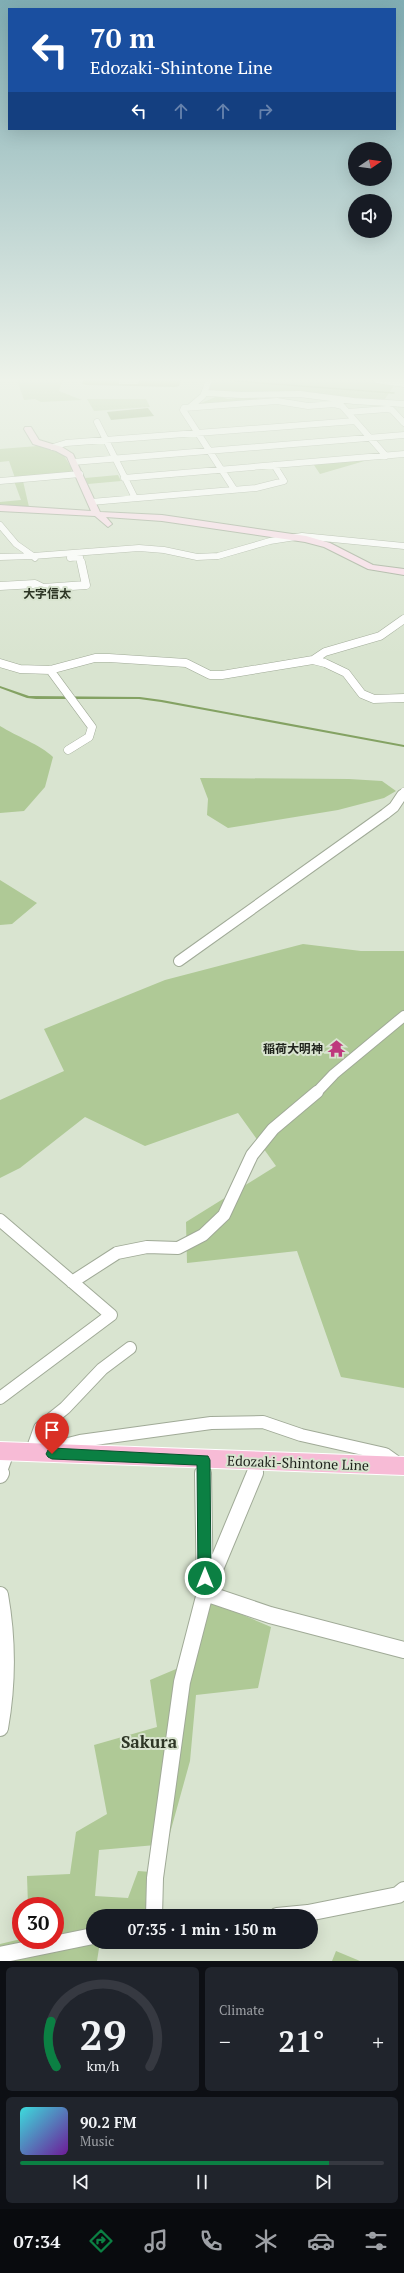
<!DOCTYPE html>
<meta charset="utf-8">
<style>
body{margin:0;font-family:"PT Serif","Noto Sans JP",serif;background:#20242c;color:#f1f3f6;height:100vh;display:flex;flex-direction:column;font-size:15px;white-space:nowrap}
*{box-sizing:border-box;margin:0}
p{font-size:13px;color:#9ea1a6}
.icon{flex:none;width:22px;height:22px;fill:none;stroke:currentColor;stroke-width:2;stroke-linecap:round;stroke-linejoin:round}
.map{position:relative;height:1961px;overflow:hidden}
.details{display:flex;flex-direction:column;gap:6px;padding:6px;background:#0d0f14;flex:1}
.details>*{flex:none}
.top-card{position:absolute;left:8px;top:8px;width:388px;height:122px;border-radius:0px;box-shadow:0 4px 16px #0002;background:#1a4fa0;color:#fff;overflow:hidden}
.needle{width:26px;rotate:77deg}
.controls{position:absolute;left:348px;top:142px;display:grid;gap:8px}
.controls a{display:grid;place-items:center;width:44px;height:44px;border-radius:50%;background:#171b24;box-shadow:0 4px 16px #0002;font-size:20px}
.speed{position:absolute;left:12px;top:1897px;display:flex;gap:8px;font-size:20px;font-weight:700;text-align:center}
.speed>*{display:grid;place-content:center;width:52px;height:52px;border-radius:50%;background:#171b24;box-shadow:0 4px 16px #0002;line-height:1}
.speed .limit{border:6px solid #d22;background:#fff;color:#111}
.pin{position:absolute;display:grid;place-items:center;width:34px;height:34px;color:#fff;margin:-41px -17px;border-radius:50% 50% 50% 0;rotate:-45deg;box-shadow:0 0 4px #0007}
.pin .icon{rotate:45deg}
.me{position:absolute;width:44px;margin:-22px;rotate:0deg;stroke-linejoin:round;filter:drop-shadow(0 0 3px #0008)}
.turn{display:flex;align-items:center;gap:14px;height:84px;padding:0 16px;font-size:18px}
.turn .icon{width:52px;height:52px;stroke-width:2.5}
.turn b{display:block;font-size:28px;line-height:34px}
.lanes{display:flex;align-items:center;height:38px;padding:0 16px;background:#0003;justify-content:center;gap:20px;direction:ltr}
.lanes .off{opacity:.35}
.big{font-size:30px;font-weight:600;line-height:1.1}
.details .widget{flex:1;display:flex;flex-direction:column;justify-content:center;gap:6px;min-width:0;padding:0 14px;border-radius:6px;background:#20242c}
.details .dial{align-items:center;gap:0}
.dial svg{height:104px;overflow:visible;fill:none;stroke:#363941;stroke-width:7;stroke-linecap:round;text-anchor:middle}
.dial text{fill:#f1f3f6;stroke:none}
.song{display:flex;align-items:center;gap:12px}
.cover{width:48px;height:48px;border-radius:6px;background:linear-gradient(135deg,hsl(180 70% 55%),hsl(280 70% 35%))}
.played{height:4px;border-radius:2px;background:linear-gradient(90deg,#0b8043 85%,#363941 85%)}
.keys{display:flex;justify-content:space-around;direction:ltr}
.heat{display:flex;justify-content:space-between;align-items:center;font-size:22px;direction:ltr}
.details .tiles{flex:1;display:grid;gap:6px;grid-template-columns:1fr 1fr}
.widget:last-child{grid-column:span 2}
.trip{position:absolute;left:86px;top:1909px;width:232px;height:40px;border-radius:20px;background:#171b24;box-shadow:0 4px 16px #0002;font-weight:600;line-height:40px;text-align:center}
.dock{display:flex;height:64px;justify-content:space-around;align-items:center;background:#090b0e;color:#9ea1a6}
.dock .icon{width:28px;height:28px}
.dock .active{color:#0b8043}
.dock b{font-size:18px;color:#f1f3f6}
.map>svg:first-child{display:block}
.green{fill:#afc996}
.water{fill:#84a263}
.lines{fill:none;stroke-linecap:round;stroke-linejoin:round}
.stream{stroke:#84a263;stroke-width:1.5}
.street-far4-casing{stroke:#a0aa97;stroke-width:7}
.street-far3-casing{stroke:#a0aa97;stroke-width:9}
.street-far2-casing{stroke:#a0aa97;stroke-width:12}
.street-far1-casing{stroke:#a0aa97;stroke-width:14}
.street-casing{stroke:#a0aa97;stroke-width:18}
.secondary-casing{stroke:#a0aa97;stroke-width:2}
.primary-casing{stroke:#fff;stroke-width:2}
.street-far4{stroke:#fff;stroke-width:6}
.street-far3{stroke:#fff;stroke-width:8}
.street-far2{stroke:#fff;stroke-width:10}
.street-far1{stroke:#fff;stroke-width:12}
.street{stroke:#fff;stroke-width:16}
.secondary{fill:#fbddea;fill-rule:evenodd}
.primary{fill:#f7bbd6;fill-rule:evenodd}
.route{fill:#0b8043;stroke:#07532c}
.labels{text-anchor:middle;stroke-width:4;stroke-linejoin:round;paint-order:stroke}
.far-quarter-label{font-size:12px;font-weight:bold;fill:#2d3525;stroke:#d9e4d0}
.poi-label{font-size:12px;font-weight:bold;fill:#1e221b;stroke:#d9e4d0;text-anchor:end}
.near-street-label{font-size:14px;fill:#1e221b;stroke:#d9e4d0}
.near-quarter-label{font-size:17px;font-weight:bold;fill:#2d3525;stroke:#d9e4d0}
</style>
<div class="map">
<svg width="404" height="1961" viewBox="0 0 404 1961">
<rect width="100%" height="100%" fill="#d9e4d0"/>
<!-- green -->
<path class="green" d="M17,380H64L61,384L59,391L82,400L41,402L35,399L24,400Z
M212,380H375L395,384L385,399L354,400L209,391Z
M218,396L228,399L251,396L262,400L194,406Z
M87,399H146L150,407L94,411Z
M38,446L63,454L72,469L71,472L64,474L15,478L9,461L0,462V449Z
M369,457L368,460L320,474L312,462Z
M118,475L121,481L88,484L85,478Z
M14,481H23L29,507L0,504V502L21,500Z
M0,726C16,736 41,745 53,757L45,787L24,811L0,813Z
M200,778L349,779L382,781L396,791L384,798L338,810L228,828L207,815L208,799Z
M0,880L37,903L12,924L0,925Z
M303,944L361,951H404V1388L341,1377L297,1251L187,1263L186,1222L276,1166L238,1113L145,1146L85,1117L20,1168L0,1178V1100L64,1071L44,1029L165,980Z
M203,1598L271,1627L258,1688L196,1695L190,1761L167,1844L99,1850L95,1896L128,1898L138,1871L164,1873L149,1916H93V1942H100L97,1961H0V1944L21,1939L55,1940V1906H28L27,1876L70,1874L76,1832L107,1814L94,1745L157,1727L150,1680L195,1661Z
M336,1951L360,1961H332Z"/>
<!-- water -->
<path class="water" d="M83,380H119V384H138L140,380H181L179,386L175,387L87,385L82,384Z
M148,408L154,416L111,420L107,412Z
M0,686L29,696L140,697L162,700L404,745V747L161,702L139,699H36L27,698L0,688Z"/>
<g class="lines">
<!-- stream -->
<path class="stream" d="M235,381L394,393"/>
<defs>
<path id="street-far4" d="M377,380L404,384
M207,393L242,395L300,394L354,401L404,404
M190,407L203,396L209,380
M184,408L277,401L308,406L334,404L342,406L386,456
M184,408L183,410L234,489
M348,412L387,409L392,410L404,423
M97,422L135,498
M53,447L66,443L355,421
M73,462L404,435
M124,478L404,454
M0,481L80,474
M91,502L256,488L284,481L274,465
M0,525L16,544L33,556L139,548L164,550L197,557L218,556L270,541L302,536L404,546
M0,557L33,556L35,558
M70,558L80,557L81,563"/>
<path id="street-far3" d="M0,586L35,584L43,588L86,585L81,562
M313,660L325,652L380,636L404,619
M0,663L20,669L50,670L95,658H109L186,663L210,675H222L313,660L325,663L346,673L362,694L374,699L404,698
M50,670L92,727L89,737L68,750
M402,796L404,792"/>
<path id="street-far2" d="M179,961L385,814L394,807L402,795
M316,1093L334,1074L404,1016"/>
<path id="street-far1" d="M0,1220L111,1315L0,1398
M72,1282L117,1253L147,1247L178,1248L203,1235L224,1215L252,1155L273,1129L317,1092
M52,1448L80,1441L211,1423L263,1422L301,1435L385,1454L399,1464
M31,1453L40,1428L65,1408L102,1369L130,1348
M203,1460V1474
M0,1474L8,1452
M255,1474L260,1462"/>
<path id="street" d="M255,1473L205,1593L270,1615L404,1650
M0,1475L1,1473
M0,1595C8,1640 8,1683 0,1728
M154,1916L155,1878L182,1682L205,1593L203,1473
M277,1916L308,1913L398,1895L404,1890
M0,1955L93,1936"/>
<path id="secondary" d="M25,427H31L39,440L62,447L73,454L100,512L162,515L306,536L330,543L373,565L404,569V575L368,569L324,547L305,542L162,521L106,517L112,524L108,527L95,516L0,511V505L91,511L67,457L56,451L33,444L24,429Z"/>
<path id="primary" d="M0,1442L404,1457V1475L0,1460Z"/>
</defs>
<!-- street-far4 casing -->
<use href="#street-far4" class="street-far4-casing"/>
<!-- street-far3 casing -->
<use href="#street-far3" class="street-far3-casing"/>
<!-- street-far2 casing -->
<use href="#street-far2" class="street-far2-casing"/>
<!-- street-far1 casing -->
<use href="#street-far1" class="street-far1-casing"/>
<!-- street casing -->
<use href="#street" class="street-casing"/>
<!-- secondary casing -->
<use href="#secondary" class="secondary-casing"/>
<!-- primary casing -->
<use href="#primary" class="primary-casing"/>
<!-- street-far4 -->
<use href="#street-far4" class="street-far4"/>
<!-- street-far3 -->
<use href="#street-far3" class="street-far3"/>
<!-- street-far2 -->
<use href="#street-far2" class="street-far2"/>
<!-- street-far1 -->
<use href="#street-far1" class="street-far1"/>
<!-- street -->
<use href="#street" class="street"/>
<!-- secondary -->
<use href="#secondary" class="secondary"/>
<!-- primary -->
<use href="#primary" class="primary"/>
</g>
<!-- sky -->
<linearGradient id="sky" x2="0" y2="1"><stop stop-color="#80adb3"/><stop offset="0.58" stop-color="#eef3ea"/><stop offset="1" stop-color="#eef3ea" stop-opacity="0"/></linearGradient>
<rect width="404" height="655" fill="url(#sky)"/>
<!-- route -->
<path class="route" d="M52,1448L208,1456L210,1460L211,1578L209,1583L205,1585L200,1583L198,1578L197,1465L52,1459L48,1457L46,1454L48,1450Z"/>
<!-- icons -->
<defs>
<symbol id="temple-bare" viewBox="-9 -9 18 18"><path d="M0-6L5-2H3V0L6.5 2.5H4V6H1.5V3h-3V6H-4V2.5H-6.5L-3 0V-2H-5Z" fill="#be397d" stroke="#d9e4d0" stroke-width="2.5" paint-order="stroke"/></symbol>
</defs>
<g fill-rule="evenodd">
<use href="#temple-bare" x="324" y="1036" width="25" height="25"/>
</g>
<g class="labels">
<!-- far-quarter labels -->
<g class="far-quarter-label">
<text x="47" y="598">大字信太</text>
</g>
<!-- poi labels -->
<g class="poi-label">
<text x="323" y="1053">稲荷大明神</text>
</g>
<!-- near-street labels -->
<g class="near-street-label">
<text transform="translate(298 1463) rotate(2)" y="5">Edozaki-Shintone Line</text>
</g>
<!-- near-quarter labels -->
<g class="near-quarter-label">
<text x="149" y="1748">Sakura</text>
</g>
</g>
</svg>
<div class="controls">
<a><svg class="needle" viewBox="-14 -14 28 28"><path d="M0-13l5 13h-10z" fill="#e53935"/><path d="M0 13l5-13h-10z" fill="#9ea1a6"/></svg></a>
<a><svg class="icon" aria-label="sound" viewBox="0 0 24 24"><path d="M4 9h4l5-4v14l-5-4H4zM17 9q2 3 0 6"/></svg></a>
</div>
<div class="speed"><div class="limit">30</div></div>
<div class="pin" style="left:52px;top:1454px;background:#d93025"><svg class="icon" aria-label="arrive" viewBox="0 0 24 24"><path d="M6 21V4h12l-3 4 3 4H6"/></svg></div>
<svg class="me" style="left:205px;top:1578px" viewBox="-20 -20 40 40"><circle r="17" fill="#0b8043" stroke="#fff" stroke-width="3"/><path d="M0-11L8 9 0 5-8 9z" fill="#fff"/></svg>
<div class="trip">07:35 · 1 min · 150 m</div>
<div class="top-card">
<div class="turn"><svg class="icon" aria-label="left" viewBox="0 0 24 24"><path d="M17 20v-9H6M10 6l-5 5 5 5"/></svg><div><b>70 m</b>Edozaki-Shintone Line</div></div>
<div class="lanes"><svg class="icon" aria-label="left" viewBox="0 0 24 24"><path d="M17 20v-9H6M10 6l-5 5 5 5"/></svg><svg class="icon off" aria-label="ahead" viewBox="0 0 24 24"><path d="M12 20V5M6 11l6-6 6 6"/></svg><svg class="icon off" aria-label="ahead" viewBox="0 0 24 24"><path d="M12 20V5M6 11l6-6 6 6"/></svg><svg class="icon off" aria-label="right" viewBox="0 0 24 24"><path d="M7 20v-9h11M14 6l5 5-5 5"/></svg></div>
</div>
</div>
<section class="details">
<div class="tiles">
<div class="widget dial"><svg viewBox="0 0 100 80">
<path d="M14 69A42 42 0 1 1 86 69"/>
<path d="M14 69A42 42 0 0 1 10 34" stroke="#0b8043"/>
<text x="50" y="56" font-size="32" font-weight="700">29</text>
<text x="50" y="72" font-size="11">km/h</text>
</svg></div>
<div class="widget"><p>Climate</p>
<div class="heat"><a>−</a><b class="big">21°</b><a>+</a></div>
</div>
<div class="widget">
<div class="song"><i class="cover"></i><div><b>90.2 FM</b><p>Music</p></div></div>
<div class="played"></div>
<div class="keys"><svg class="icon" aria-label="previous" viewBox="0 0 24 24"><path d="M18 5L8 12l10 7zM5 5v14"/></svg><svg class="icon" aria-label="pause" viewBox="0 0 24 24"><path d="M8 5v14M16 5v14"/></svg><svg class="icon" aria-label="next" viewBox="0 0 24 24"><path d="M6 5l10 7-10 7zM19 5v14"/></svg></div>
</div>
</div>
</section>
<nav class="dock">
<b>07:34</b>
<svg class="icon active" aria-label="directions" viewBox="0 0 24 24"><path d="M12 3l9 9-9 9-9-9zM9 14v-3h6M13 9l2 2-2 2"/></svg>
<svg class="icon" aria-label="music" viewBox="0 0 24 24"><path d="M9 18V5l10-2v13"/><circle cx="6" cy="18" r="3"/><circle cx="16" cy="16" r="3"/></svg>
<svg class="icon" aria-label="phone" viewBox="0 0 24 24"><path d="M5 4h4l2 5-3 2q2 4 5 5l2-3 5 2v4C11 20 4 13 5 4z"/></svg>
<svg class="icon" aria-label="climate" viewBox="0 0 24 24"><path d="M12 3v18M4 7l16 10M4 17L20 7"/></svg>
<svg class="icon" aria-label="car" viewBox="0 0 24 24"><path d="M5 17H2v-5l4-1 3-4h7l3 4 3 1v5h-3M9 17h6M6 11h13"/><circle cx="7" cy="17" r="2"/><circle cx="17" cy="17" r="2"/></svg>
<svg class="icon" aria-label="filters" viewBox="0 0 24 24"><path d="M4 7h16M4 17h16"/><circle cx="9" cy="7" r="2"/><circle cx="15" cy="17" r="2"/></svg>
</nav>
